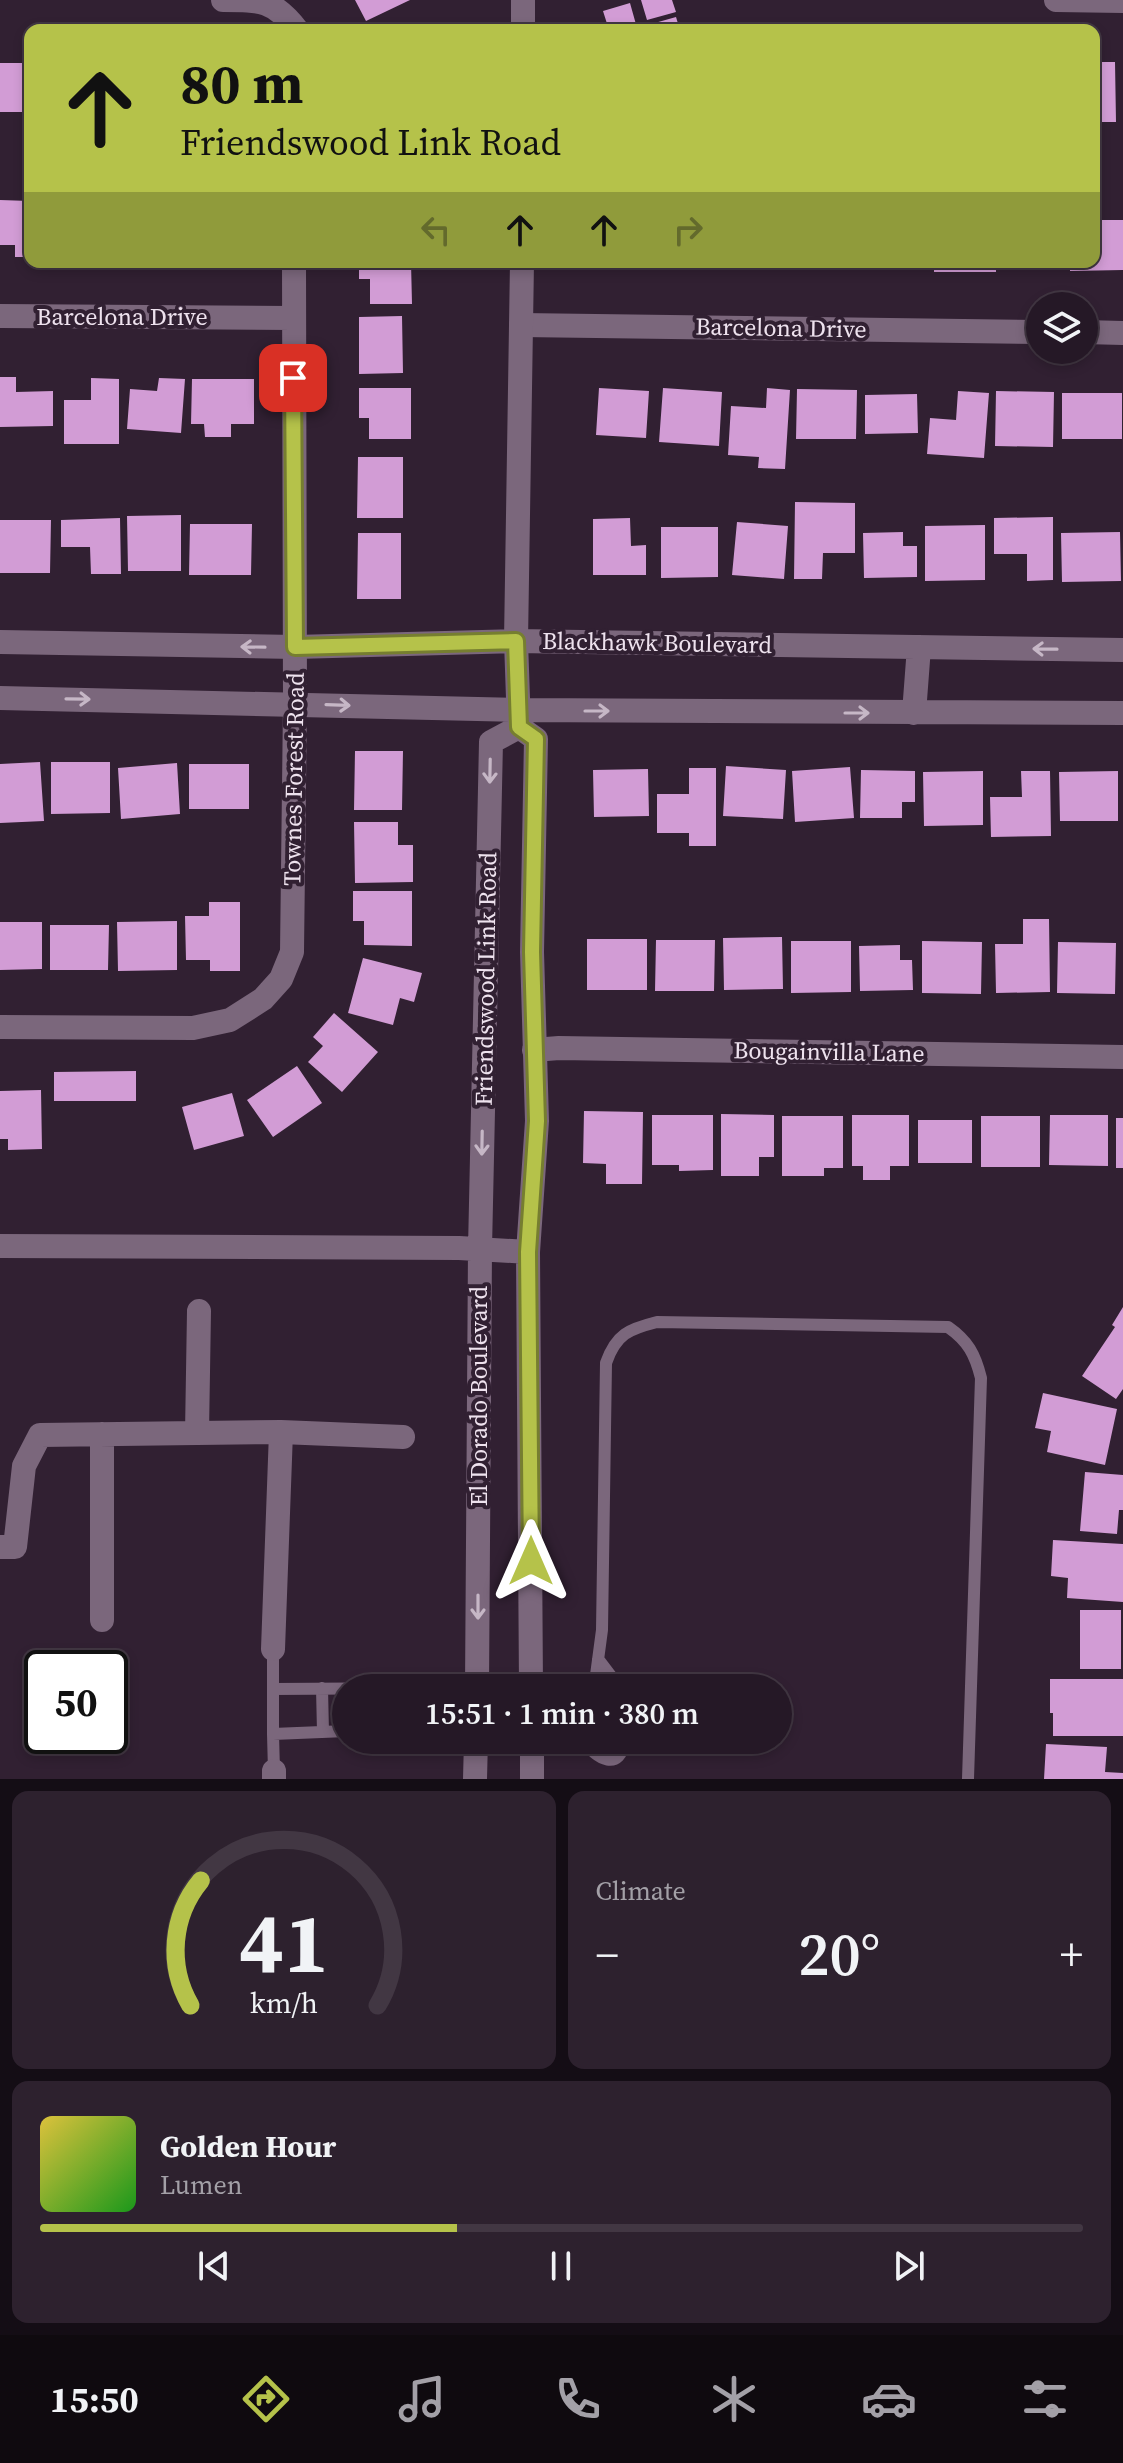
<!DOCTYPE html>
<meta charset="utf-8">
<style>
body{margin:0;font-family:"Source Serif 4",serif;background:#2d212e;color:#f1f3f6;height:100vh;display:flex;flex-direction:column;font-size:30px;white-space:nowrap}
*{box-sizing:border-box;margin:0}
p{font-size:26px;color:#a3a0a7}
.icon{flex:none;width:44px;height:44px;fill:none;stroke:currentColor;stroke-width:2;stroke-linecap:round;stroke-linejoin:round}
.map{position:relative;height:1779px;overflow:hidden}
.details{display:flex;flex-direction:column;gap:12px;padding:12px;background:#140d15;flex:1}
.details>*{flex:none}
.guide{position:absolute;left:24px;top:24px;width:1076px;height:244px;border-radius:16px;box-shadow:0 4px 12px #0003,0 0 0 2px #423743;background:#b5c24a;color:#111;overflow:hidden}
.tools{position:absolute;left:1026px;top:292px;display:grid;gap:16px}
.tools a{display:grid;place-items:center;width:72px;height:72px;border-radius:50%;background:#251826;box-shadow:0 4px 12px #0003,0 0 0 2px #423743;font-size:40px}
.speed{position:absolute;left:24px;top:1650px;display:flex;gap:16px;font-size:40px;font-weight:700;text-align:center}
.speed>*{display:grid;place-content:center;width:104px;height:104px;border-radius:50%;background:#251826;box-shadow:0 4px 12px #0003,0 0 0 2px #423743;line-height:1}
.speed .limit{border:4px solid #111;border-radius:12px;background:#fff;color:#111}
.pin{position:absolute;display:grid;place-items:center;width:68px;height:68px;color:#fff;margin:-34px;border-radius:16px;box-shadow:0 4px 12px #0006}
.me{position:absolute;width:88px;margin:-44px;rotate:0deg;stroke-linejoin:round;filter:drop-shadow(0 0 6px #0008)}
.turn{display:flex;align-items:center;gap:28px;height:168px;padding:0 24px;font-size:36px}
.turn .icon{width:104px;height:104px;stroke-width:2.5}
.turn b{display:block;font-size:56px;line-height:68px}
.lanes{display:flex;align-items:center;height:76px;padding:0 24px;background:#0003;justify-content:center;gap:40px;direction:ltr}
.lanes .off{opacity:.35}
.big{font-size:60px;font-weight:600;line-height:1.1}
.details .card{flex:1;display:flex;flex-direction:column;justify-content:center;gap:12px;min-width:0;padding:0 28px;border-radius:16px;background:#2d212e}
.details .dial{align-items:center;gap:0}
.dial svg{height:208px;overflow:visible;fill:none;stroke:#423743;stroke-width:7;stroke-linecap:round;text-anchor:middle}
.dial text{fill:#f1f3f6;stroke:none}
.song{display:flex;align-items:center;gap:24px}
.cover{width:96px;height:96px;border-radius:12px;background:linear-gradient(135deg,hsl(50 70% 55%),hsl(120 70% 35%))}
.played{height:8px;border-radius:4px;background:linear-gradient(90deg,#b5c24a 40%,#423743 40%)}
.keys{display:flex;justify-content:space-around;direction:ltr}
.heat{display:flex;justify-content:space-between;align-items:center;font-size:44px;direction:ltr}
.details .tiles{flex:1;display:grid;gap:12px;grid-template-columns:1fr 1fr}
.card:last-child{grid-column:span 2}
.trip{position:absolute;left:332px;top:1674px;width:460px;height:80px;border-radius:40px;background:#251826;box-shadow:0 4px 12px #0003,0 0 0 2px #423743;font-weight:600;line-height:80px;text-align:center}
.tab-bar{display:flex;height:128px;justify-content:space-around;align-items:center;background:#0f0a0f;color:#a3a0a7}
.tab-bar .icon{width:56px;height:56px}
.tab-bar .current{color:#b5c24a}
.tab-bar b{font-size:36px;color:#f1f3f6}
.map>svg:first-child{display:block}
.building{fill:#d29cd5}
.lines{fill:none;stroke-linecap:round;stroke-linejoin:round}
.lane{stroke:#7b677c;stroke-width:12}
.street{stroke:#7b677c;stroke-width:24}
.secondary{stroke:#7b677c;stroke-width:24}
.oneway{stroke:#c6b7c6}
.route-casing{stroke:#767e30;stroke-width:20}
.route{stroke:#b5c24a;stroke-width:14}
.labels{text-anchor:middle;stroke-width:8;stroke-linejoin:round;paint-order:stroke}
.street-label{font-size:24px;fill:#eee2ee;stroke:#312032}
</style>
<div class="map">
<svg width="1123" height="1779" viewBox="0 0 1123 1779">
<rect width="100%" height="100%" fill="#312032"/>
<!-- building -->
<path class="building" d="M355,0H410L366,21Z
M641,0H672L676,12L647,20Z
M630,3L637,28L676,17L680,30H609L603,11Z
M1094,62H1115L1116,122H1094Z
M0,63H30V112H0Z
M0,200L30,201V257H15V245H0Z
M1094,220H1123V270L1070,271V262H1094Z
M359,262H411L412,304H370V279H359Z
M596,262H654V267L596,266Z
M730,262H790L789,269L730,268Z
M872,262H924V266H872Z
M934,262H996V272H934Z
M1035,262H1064V269H1035Z
M402,316L403,373L359,374V317Z
M0,377H16V392L53,391V426L0,427Z
M91,378L119,379V444H64V400H91Z
M159,378L185,379L181,433L127,429L130,389L157,391Z
M192,379H254V424H231V437H205L204,424H191Z
M359,388H411V439H369V418H359Z
M599,388L649,391L646,438L596,435Z
M663,388L722,392L719,446L659,442Z
M767,388L790,390L785,469L758,468L759,457L728,455L731,406L766,408Z
M797,389L857,390L856,439H796Z
M958,391L989,393L984,458L927,454L930,418L956,420Z
M996,391L1054,392L1053,447L995,446Z
M1062,393H1122V439H1062Z
M917,394L918,433L865,434V395Z
M358,457H403V518H357Z
M795,502L855,503V553H823L822,579H794Z
M181,515V571H128L127,516Z
M1053,517V580L1027,581V554H994V518Z
M120,518L121,574H91L90,547H61V520Z
M630,518L631,546L646,545V575H593V519Z
M0,520H51L50,573H0Z
M737,522L788,526L784,579L732,575Z
M190,524H252L251,575H189Z
M985,525V580L925,581V526Z
M661,527H718V577L661,578Z
M903,532V546H917V577L864,578L863,533Z
M1120,532L1121,581L1062,582L1061,533Z
M358,533H401V599H357Z
M355,751H403L402,810H354Z
M40,762L44,821L0,823V764Z
M51,762H110V813L51,814Z
M177,763L180,814L121,819L118,768Z
M189,764H249V809H189Z
M726,766L786,770L783,819L723,816Z
M850,767L854,818L795,822L792,771Z
M689,768H716V846H689V833H657V794H689Z
M648,769L649,816L594,817L593,770Z
M861,770L915,771V802H902V818H860Z
M983,771V825L924,826L923,772Z
M1021,771H1050L1051,836L991,837L990,797H1022Z
M1118,771V821H1060L1059,772Z
M354,822H398V845H413V882L355,883Z
M353,891H412V946L364,945V921H353Z
M209,902H240V971H210V960H186L185,916H209Z
M1023,919H1049L1050,992L996,993L995,944H1023Z
M177,921V970L118,971L117,922Z
M0,922H42V969L0,970Z
M50,925H109L108,970H50Z
M782,937L783,989L724,990L723,938Z
M587,939H647V990H587Z
M656,940H715L714,991H655Z
M791,941H851V992L791,993Z
M922,941L982,942L981,994L922,993Z
M1058,942L1116,943L1115,994L1057,993Z
M900,945V960H912L913,990L860,991L859,946Z
M363,958L422,973L414,1002L400,998L393,1025L348,1013Z
M334,1013L378,1052L342,1092L308,1062L323,1046L313,1037Z
M297,1066L322,1103L273,1137L247,1100Z
M136,1071V1101H54V1072Z
M41,1090L42,1149L8,1150V1139H0V1091Z
M232,1093L244,1136L194,1150L182,1107Z
M584,1111L643,1112L642,1184H606V1164L583,1163Z
M721,1114L774,1115V1157H759V1176H721Z
M652,1115H713V1170L679,1171V1165H652Z
M852,1115H909V1166H890V1180H863V1166H852Z
M1050,1115H1108V1166L1049,1165Z
M782,1116H843V1168H824V1176H782Z
M981,1116H1040V1167H981Z
M1116,1118H1123V1168H1116Z
M918,1120H972V1163H918Z
M1123,1307V1389L1116,1399L1082,1376L1115,1327L1112,1325Z
M1043,1393L1117,1409L1105,1465L1047,1452L1051,1431L1035,1428Z
M1085,1472L1123,1475V1510H1119L1117,1534L1080,1531Z
M1053,1540L1123,1544V1602L1067,1598L1068,1578L1051,1576Z
M1080,1610H1121V1669H1080Z
M1050,1679H1123V1736H1053V1713H1050Z
M1046,1744L1107,1747L1105,1772L1123,1773V1779H1044Z"/>
<g class="lines">
<!-- lane -->
<path class="lane" d="M598,1659L620,1688
M322,1688L323,1732
M590,1688L596,1675L602,1630L606,1363C616,1334 629,1329 657,1322L948,1327C968,1341 975,1354 981,1378L968,1779
M273,1689V1649
M346,1731L273,1734V1689L432,1688
M273,1734L274,1771
M584,1740C595,1760 622,1772 624,1740"/>
<!-- street -->
<path class="street" d="M223,0C261,0 274,0 297,30
M1056,0L1123,1
M0,316L292,318
M521,325L1040,332
M1084,332L1123,333
M0,1027L193,1028L230,1020L263,999L281,979L292,952L295,704L294,262
M534,1050L559,1048L1123,1057
M197,1433L199,1311
M102,1434V1620
M0,1547H15L24,1466L40,1435L281,1432
M273,1649L281,1432L403,1437
M274,1771V1779"/>
<!-- secondary -->
<path class="secondary" d="M523,30V0
M0,642L295,647L516,641L1123,650
M0,698L519,710L1123,713
M519,713V727L536,739L532,952L537,1121L528,1252L531,1688
M914,713L919,647
M0,1246L459,1248L528,1252
M477,1688L480,1249L491,742L519,727L516,641L522,262
M532,1740V1779
M475,1779L476,1740"/>
</g>
<!-- one-way arrows -->
<defs><path id="oneway-shaft" d="M-6 0H5M1.5-3L5.5 0L1.5 3" fill="none" stroke-width="1.6" stroke-linecap="round" stroke-linejoin="round" transform="scale(2)"/></defs>
<g class="oneway">
<use href="#oneway-shaft" transform="translate(253 647) rotate(-179)"/>
<use href="#oneway-shaft" transform="translate(1045 649) rotate(-179)"/>
<use href="#oneway-shaft" transform="translate(78 699) rotate(1)"/>
<use href="#oneway-shaft" transform="translate(338 705) rotate(2)"/>
<use href="#oneway-shaft" transform="translate(597 711)"/>
<use href="#oneway-shaft" transform="translate(857 713)"/>
<use href="#oneway-shaft" transform="translate(490 771) rotate(91)"/>
<use href="#oneway-shaft" transform="translate(482 1143) rotate(91)"/>
<use href="#oneway-shaft" transform="translate(478 1607) rotate(90)"/>
</g>
<g class="lines">
<defs>
<path id="route" d="M293,378L295,647L516,641L519,727L536,739L532,952L537,1121L528,1252L531,1561"/>
</defs>
<!-- route casing -->
<use href="#route" class="route-casing"/>
<!-- route -->
<use href="#route" class="route"/>
</g>
<g class="labels">
<!-- street labels -->
<g class="street-label">
<text x="122" y="325">Barcelona Drive</text>
<text transform="translate(781 328) rotate(1)" y="8">Barcelona Drive</text>
<text transform="translate(657 643) rotate(1)" y="8">Blackhawk Boulevard</text>
<text transform="translate(294 779) rotate(-89)" y="8">Townes Forest Road</text>
<text transform="translate(486 979) rotate(-89)" y="8">Friendswood Link Road</text>
<text transform="translate(829 1052) rotate(1)" y="8">Bougainvilla Lane</text>
<text transform="translate(479 1396) rotate(-90)" y="8">El Dorado Boulevard</text>
</g>
</g>
</svg>
<div class="tools">
<a><svg class="icon" aria-label="layers" viewBox="0 0 24 24"><path d="M12 4l9 5-9 5-9-5zM3 14l9 5 9-5"/></svg></a>
</div>
<div class="speed"><div class="limit">50</div></div>
<div class="pin" style="left:293px;top:378px;background:#d93025"><svg class="icon" aria-label="arrive" viewBox="0 0 24 24"><path d="M6 21V4h12l-3 4 3 4H6"/></svg></div>
<svg class="me" style="left:531px;top:1561px" viewBox="-20 -20 40 40"><path d="M0-17L14 15 0 8-14 15z" fill="#b5c24a" stroke="#fff" stroke-width="4"/></svg>
<div class="trip">15:51 · 1 min · 380 m</div>
<div class="guide">
<div class="turn"><svg class="icon" aria-label="ahead" viewBox="0 0 24 24"><path d="M12 20V5M6 11l6-6 6 6"/></svg><div><b>80 m</b>Friendswood Link Road</div></div>
<div class="lanes"><svg class="icon off" aria-label="left" viewBox="0 0 24 24"><path d="M17 20v-9H6M10 6l-5 5 5 5"/></svg><svg class="icon" aria-label="ahead" viewBox="0 0 24 24"><path d="M12 20V5M6 11l6-6 6 6"/></svg><svg class="icon" aria-label="ahead" viewBox="0 0 24 24"><path d="M12 20V5M6 11l6-6 6 6"/></svg><svg class="icon off" aria-label="right" viewBox="0 0 24 24"><path d="M7 20v-9h11M14 6l5 5-5 5"/></svg></div>
</div>
</div>
<section class="details">
<div class="tiles">
<div class="card dial"><svg viewBox="0 0 100 80">
<path d="M14 69A42 42 0 1 1 86 69"/>
<path d="M14 69A42 42 0 0 1 18 21" stroke="#b5c24a"/>
<text x="50" y="56" font-size="32" font-weight="700">41</text>
<text x="50" y="72" font-size="11">km/h</text>
</svg></div>
<div class="card"><p>Climate</p>
<div class="heat"><a>−</a><b class="big">20°</b><a>+</a></div>
</div>
<div class="card">
<div class="song"><i class="cover"></i><div><b>Golden Hour</b><p>Lumen</p></div></div>
<div class="played"></div>
<div class="keys"><svg class="icon" aria-label="previous" viewBox="0 0 24 24"><path d="M18 5L8 12l10 7zM5 5v14"/></svg><svg class="icon" aria-label="pause" viewBox="0 0 24 24"><path d="M8 5v14M16 5v14"/></svg><svg class="icon" aria-label="next" viewBox="0 0 24 24"><path d="M6 5l10 7-10 7zM19 5v14"/></svg></div>
</div>
</div>
</section>
<nav class="tab-bar">
<b>15:50</b>
<svg class="icon current" aria-label="directions" viewBox="0 0 24 24"><path d="M12 3l9 9-9 9-9-9zM9 14v-3h6M13 9l2 2-2 2"/></svg>
<svg class="icon" aria-label="music" viewBox="0 0 24 24"><path d="M9 18V5l10-2v13"/><circle cx="6" cy="18" r="3"/><circle cx="16" cy="16" r="3"/></svg>
<svg class="icon" aria-label="phone" viewBox="0 0 24 24"><path d="M5 4h4l2 5-3 2q2 4 5 5l2-3 5 2v4C11 20 4 13 5 4z"/></svg>
<svg class="icon" aria-label="climate" viewBox="0 0 24 24"><path d="M12 3v18M4 7l16 10M4 17L20 7"/></svg>
<svg class="icon" aria-label="car" viewBox="0 0 24 24"><path d="M5 17H2v-5l4-1 3-4h7l3 4 3 1v5h-3M9 17h6M6 11h13"/><circle cx="7" cy="17" r="2"/><circle cx="17" cy="17" r="2"/></svg>
<svg class="icon" aria-label="filters" viewBox="0 0 24 24"><path d="M4 7h16M4 17h16"/><circle cx="9" cy="7" r="2"/><circle cx="15" cy="17" r="2"/></svg>
</nav>
